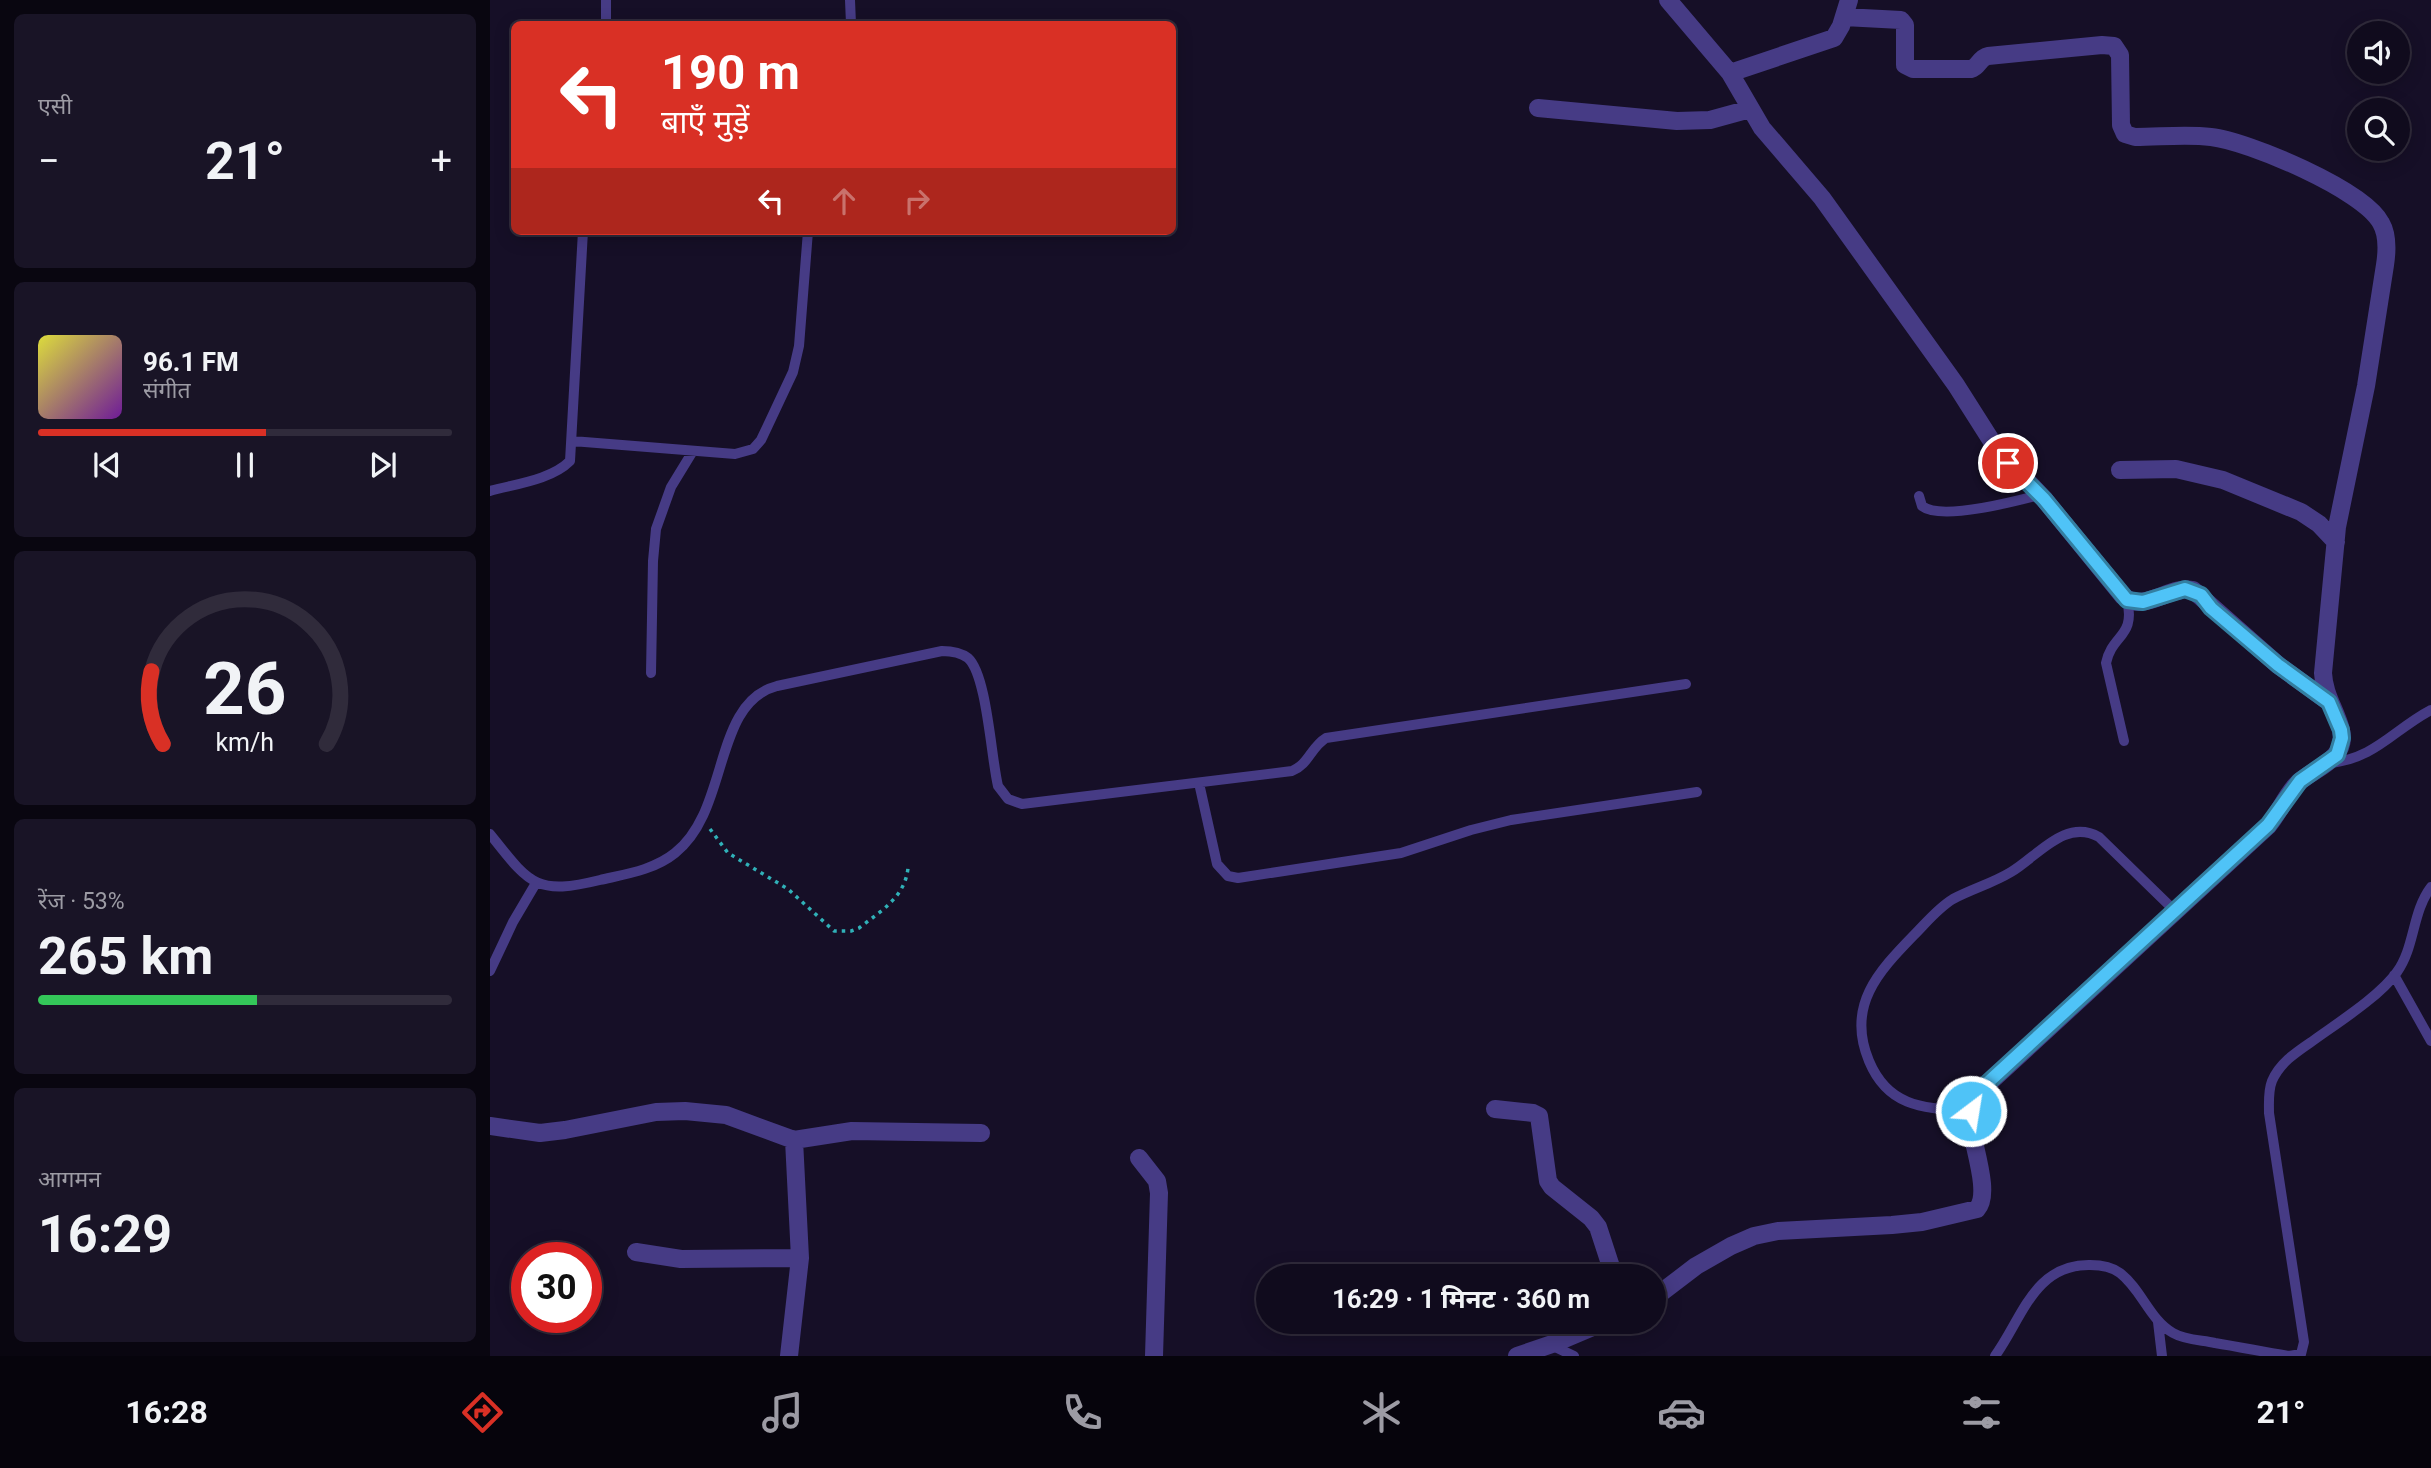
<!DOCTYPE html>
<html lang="hi">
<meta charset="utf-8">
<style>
body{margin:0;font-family:Roboto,"Noto Sans Devanagari",sans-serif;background:#191426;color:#f1f3f6;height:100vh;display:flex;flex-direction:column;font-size:26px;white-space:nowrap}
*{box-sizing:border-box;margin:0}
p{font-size:23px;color:#9c9ba4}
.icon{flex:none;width:38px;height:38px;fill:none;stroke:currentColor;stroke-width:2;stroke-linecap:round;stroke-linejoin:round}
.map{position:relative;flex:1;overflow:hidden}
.sheet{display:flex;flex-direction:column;gap:14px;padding:14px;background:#090610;width:490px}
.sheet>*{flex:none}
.top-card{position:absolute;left:21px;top:21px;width:665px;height:214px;border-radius:10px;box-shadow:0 4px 18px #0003,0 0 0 2px #302b3b;background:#d93025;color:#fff;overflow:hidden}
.controls{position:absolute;left:1857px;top:21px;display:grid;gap:14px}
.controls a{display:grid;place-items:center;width:63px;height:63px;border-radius:50%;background:#100b1d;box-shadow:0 4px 18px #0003,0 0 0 2px #302b3b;font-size:35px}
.speed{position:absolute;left:21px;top:1242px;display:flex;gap:14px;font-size:35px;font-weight:700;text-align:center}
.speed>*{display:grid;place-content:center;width:91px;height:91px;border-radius:50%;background:#100b1d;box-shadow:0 4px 18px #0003,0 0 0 2px #302b3b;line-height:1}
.speed .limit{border:10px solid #d22;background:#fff;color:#111}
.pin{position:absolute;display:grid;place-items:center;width:60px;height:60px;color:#fff;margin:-30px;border:4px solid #fff;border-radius:50%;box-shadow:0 2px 7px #0007}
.me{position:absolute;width:77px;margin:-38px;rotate:31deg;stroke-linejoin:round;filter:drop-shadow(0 0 5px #0008)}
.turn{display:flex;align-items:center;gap:24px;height:147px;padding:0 35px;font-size:32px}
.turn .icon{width:91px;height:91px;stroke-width:2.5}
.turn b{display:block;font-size:49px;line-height:60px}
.lanes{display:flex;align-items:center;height:66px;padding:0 35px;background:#0003;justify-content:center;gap:35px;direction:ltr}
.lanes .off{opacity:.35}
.big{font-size:52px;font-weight:700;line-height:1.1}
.sheet .tile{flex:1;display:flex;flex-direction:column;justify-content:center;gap:10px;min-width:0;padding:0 24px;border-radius:10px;background:#191426}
.sheet .dial{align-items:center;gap:0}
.dial svg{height:182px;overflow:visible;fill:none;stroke:#302b3b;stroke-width:7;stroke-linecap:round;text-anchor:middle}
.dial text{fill:#f1f3f6;stroke:none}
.song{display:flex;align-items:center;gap:21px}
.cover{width:84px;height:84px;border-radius:10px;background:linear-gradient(135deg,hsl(60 70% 55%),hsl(280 70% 35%))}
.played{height:7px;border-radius:4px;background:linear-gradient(90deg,#d93025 55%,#302b3b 55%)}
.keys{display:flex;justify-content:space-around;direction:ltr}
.heat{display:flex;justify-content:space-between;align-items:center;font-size:38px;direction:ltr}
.charge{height:10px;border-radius:5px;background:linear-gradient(90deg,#34c759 53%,#302b3b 0)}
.trip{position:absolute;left:766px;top:1264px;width:410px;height:70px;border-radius:35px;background:#100b1d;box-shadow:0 4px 18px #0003,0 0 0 2px #302b3b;font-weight:700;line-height:70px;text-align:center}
.dock{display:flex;height:112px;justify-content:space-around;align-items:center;background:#06040c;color:#9c9ba4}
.dock .icon{width:49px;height:49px}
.dock .selected{color:#d93025}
.dock b{font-size:32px;color:#f1f3f6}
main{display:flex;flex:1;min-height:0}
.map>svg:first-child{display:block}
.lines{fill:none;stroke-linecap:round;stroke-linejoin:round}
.path{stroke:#30b1b8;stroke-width:3.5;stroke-dasharray:3.5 5;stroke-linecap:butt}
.service{stroke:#463b85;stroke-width:10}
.minor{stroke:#463b85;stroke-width:18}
.route-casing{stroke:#337fa1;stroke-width:18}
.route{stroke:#4fc3f7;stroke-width:12}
</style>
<main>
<section class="sheet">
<div class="tile"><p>एसी</p>
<div class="heat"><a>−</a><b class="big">21°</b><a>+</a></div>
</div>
<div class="tile">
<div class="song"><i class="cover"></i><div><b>96.1 FM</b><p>संगीत</p></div></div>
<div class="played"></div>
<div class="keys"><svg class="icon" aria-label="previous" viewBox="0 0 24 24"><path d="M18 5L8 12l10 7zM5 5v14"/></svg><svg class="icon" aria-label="pause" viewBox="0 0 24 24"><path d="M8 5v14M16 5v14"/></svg><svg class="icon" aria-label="next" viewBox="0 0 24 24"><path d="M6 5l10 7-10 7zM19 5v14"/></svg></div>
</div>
<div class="tile dial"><svg viewBox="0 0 100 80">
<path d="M14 69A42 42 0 1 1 86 69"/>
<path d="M14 69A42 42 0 0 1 9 37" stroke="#d93025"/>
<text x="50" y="56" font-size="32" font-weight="700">26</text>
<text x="50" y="72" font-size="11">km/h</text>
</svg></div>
<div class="tile"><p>रेंज · 53%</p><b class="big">265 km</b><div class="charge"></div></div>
<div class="tile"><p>आगमन</p><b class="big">16:29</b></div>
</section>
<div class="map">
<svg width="1941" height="1356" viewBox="0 0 1941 1356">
<rect width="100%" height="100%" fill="#160f27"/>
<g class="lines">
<!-- path -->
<path class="path" d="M220,829L238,853L298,889L344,931H361L369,928C391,911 415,897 418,868"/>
<!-- service -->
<path class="service" d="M116,0V24
M360,0L361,24
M82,441L245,454L263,449L271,440L303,372L309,346L318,231
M0,491C25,484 61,480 80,461L93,231
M1429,496L1432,506C1451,521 1526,501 1549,495
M161,673L163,561L166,529L181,487L203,451
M1634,741L1616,663C1622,634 1646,637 1637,600
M1839,763C1885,759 1903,730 1941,710
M709,783L727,864L738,876L748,878L911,853L981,830L1021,820L1207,792
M0,834C39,883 45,896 110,880C136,874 164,870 185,853C240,810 222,703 287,686L452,651C461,651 470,652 478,658C497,675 501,757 508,786L518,799L532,804L802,771C819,764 821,747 836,738L1196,684
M0,971L23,922L46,883
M1904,975L1941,1041
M1481,1111C1436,1108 1399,1109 1379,1061C1356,1006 1388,972 1424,935C1436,923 1448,908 1463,899C1482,889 1503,883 1521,872C1548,856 1575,818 1609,837L1685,911
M1668,1322L1672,1356
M1061,1345L1084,1356
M1505,1356C1532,1319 1544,1264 1600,1265C1609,1265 1622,1267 1630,1273C1652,1290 1659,1319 1683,1333C1695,1340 1711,1340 1725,1343C1750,1347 1774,1352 1799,1356L1811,1354L1814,1342L1779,1113C1779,1102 1778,1091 1782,1081C1790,1062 1808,1051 1824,1040C1849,1022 1890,996 1907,972C1925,947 1922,912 1941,887"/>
<!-- minor -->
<path class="minor" d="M1178,0L1240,73L1272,128L1332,198L1466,385L1506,448L1554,499L1633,596C1653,614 1680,585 1703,590L1788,665L1839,702
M1240,73L1344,38L1351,26L1359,0
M1048,108L1187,121L1220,120L1260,109
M1630,470L1686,469L1733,480L1811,512L1829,524L1846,542
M1005,1109L1043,1113L1049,1116L1058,1181L1062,1187L1101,1218L1108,1227L1124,1276
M0,1126L50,1133L75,1130L166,1112L195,1111L236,1115L304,1140L362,1131L491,1133
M649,1158L667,1181L669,1193L664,1356
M146,1252L191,1259L310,1258
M1164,1298L1206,1266L1241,1246L1264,1236L1288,1231L1402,1225L1432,1222L1487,1209C1501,1194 1483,1146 1481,1126C1480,1114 1483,1104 1488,1093L1778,826C1789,813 1795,797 1806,785C1822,768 1858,761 1851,730C1846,710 1834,695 1833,673L1847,527L1876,386L1895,265C1897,252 1898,235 1891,223C1874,190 1758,141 1721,137C1696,134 1670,137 1645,137L1635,134L1631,125L1630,55L1624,46L1612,45L1498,56C1489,58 1489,67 1481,69H1423L1415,65V25L1411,20L1354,17
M299,1356L310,1258L304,1140
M1027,1356L1065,1343L1117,1321"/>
</g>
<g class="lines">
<defs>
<path id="route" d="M1481,1111L1488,1093L1493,1087L1778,825L1810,781L1847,755L1852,738L1851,730L1839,702L1788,665L1721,608L1711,595L1695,589L1653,602L1637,600L1554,499L1518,463"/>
</defs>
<!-- route casing -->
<use href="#route" class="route-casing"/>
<!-- route -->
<use href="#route" class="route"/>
</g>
</svg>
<div class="controls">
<a><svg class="icon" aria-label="sound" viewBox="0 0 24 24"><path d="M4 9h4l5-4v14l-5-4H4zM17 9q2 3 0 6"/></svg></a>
<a><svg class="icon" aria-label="search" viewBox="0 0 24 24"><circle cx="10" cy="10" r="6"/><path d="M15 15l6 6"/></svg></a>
</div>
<div class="speed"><div class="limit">30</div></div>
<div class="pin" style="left:1518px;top:463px;background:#d93025"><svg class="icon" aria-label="arrive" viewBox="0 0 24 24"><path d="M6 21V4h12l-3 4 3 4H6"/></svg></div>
<svg class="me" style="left:1481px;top:1111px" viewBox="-20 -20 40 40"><circle r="17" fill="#4fc3f7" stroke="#fff" stroke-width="3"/><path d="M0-11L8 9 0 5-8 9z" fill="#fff"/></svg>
<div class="trip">16:29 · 1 मिनट · 360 m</div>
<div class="top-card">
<div class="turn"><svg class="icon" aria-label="left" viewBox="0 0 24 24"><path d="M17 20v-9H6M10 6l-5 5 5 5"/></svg><div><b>190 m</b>बाएँ मुड़ें</div></div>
<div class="lanes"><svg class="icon" aria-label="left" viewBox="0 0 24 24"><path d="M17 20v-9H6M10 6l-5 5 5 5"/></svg><svg class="icon off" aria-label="ahead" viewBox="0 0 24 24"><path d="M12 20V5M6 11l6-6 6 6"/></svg><svg class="icon off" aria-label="right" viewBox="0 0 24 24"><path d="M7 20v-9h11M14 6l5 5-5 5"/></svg></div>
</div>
</div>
</main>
<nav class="dock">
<b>16:28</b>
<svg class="icon selected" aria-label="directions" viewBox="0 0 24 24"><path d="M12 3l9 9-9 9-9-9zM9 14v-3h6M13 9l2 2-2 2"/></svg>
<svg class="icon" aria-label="music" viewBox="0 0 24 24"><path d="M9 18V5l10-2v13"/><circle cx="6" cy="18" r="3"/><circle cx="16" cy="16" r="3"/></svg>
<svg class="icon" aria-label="phone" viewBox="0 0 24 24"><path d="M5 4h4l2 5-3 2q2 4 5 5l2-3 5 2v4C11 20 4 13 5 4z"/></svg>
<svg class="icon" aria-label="climate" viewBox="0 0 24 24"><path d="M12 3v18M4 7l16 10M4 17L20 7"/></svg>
<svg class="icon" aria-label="car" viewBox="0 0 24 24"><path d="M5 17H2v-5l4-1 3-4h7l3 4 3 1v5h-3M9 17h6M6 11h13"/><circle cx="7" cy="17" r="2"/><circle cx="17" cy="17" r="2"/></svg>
<svg class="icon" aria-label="filters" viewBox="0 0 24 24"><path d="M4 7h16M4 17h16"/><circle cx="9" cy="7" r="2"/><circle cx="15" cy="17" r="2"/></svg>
<b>21°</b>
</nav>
